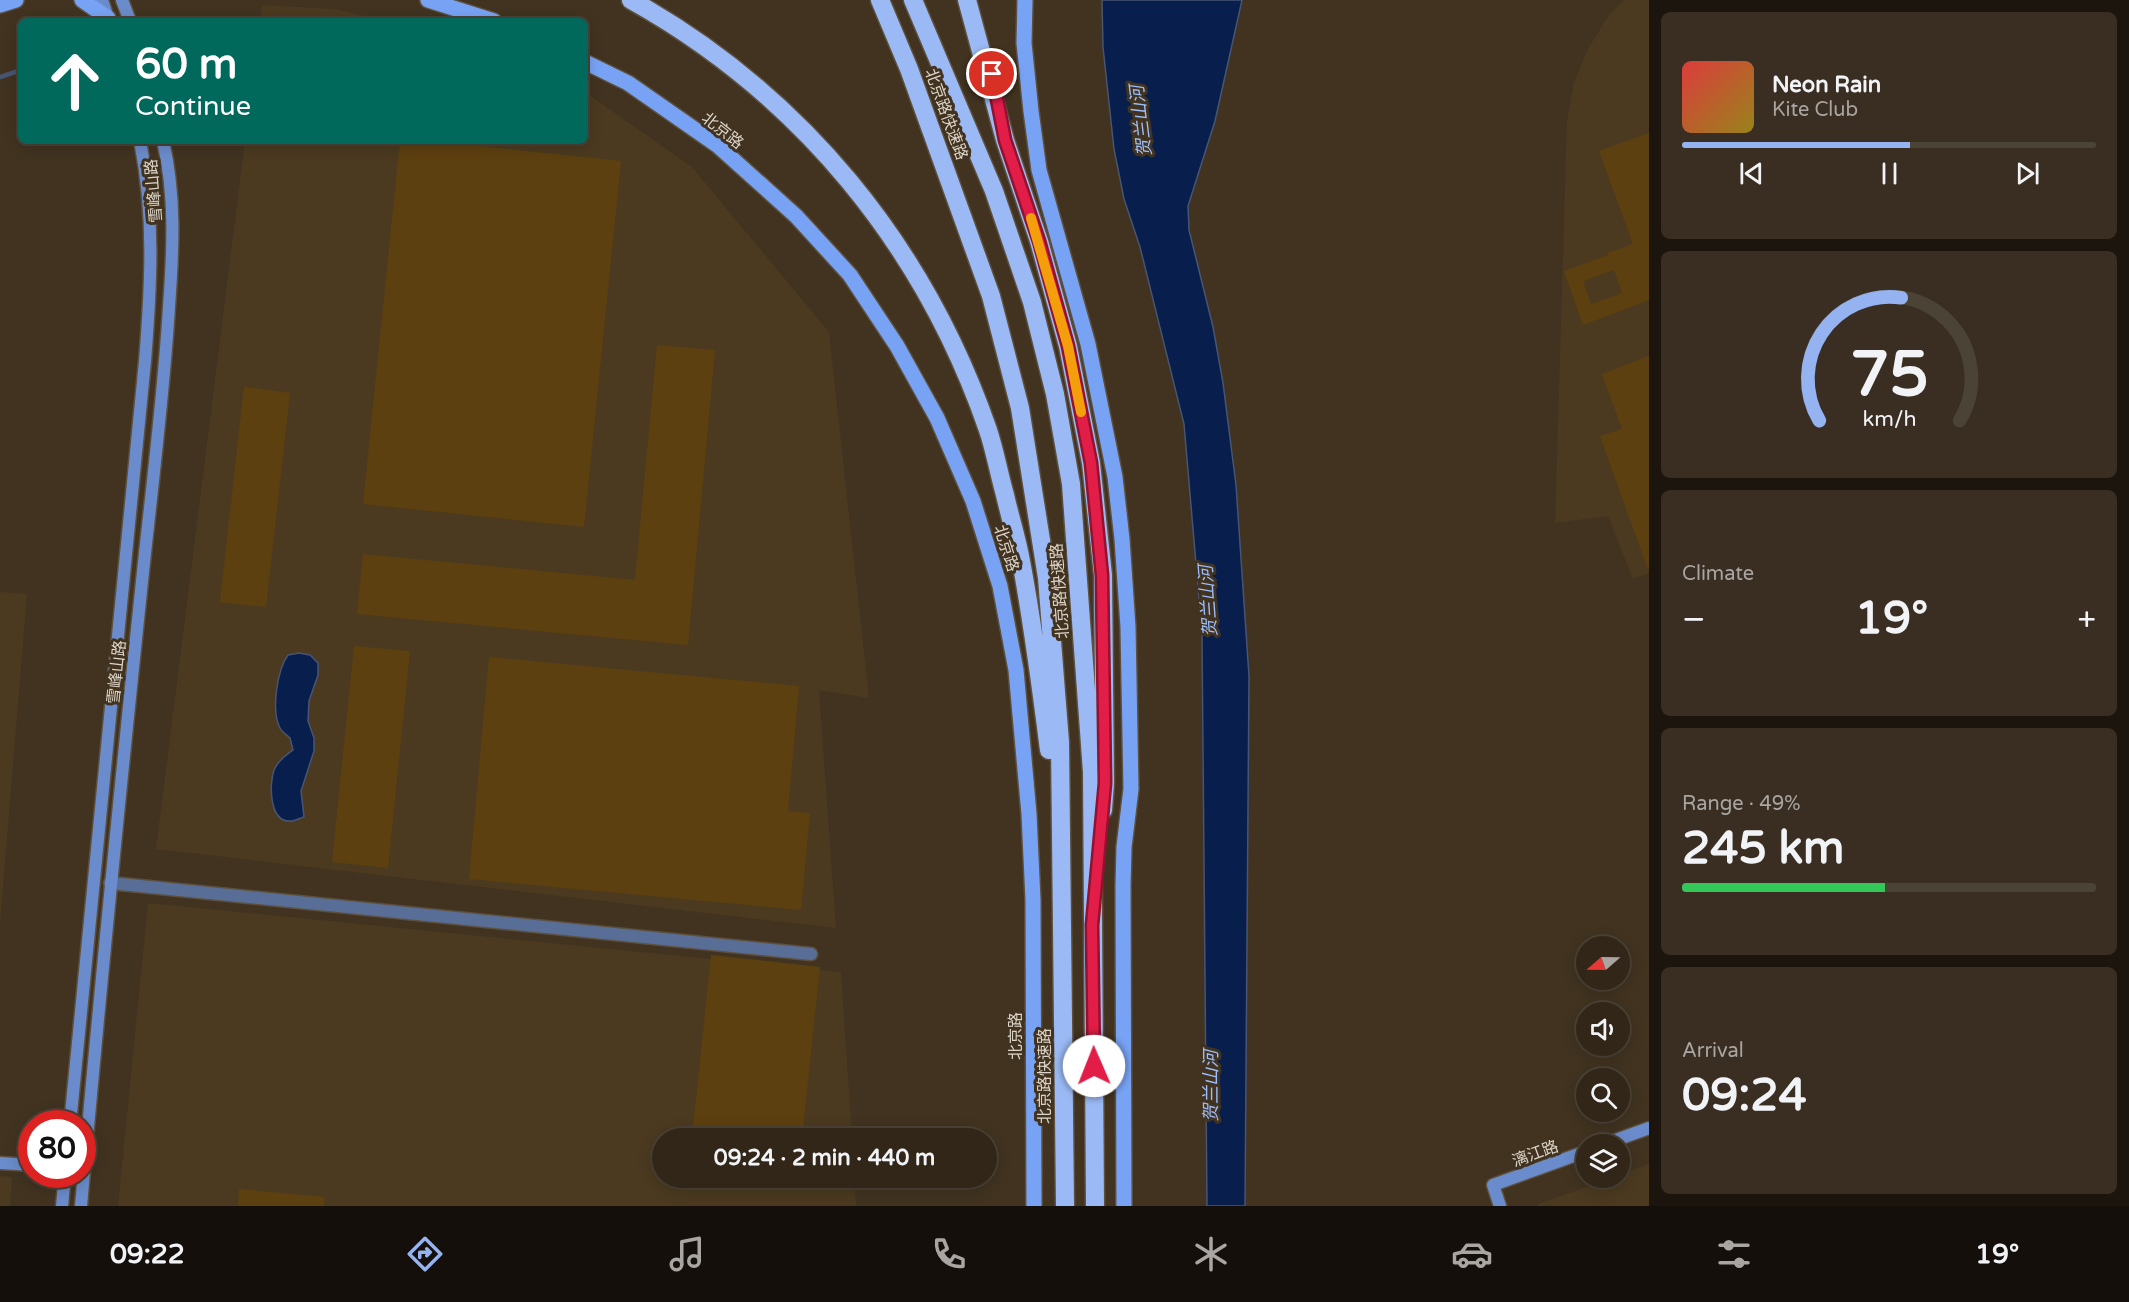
<!DOCTYPE html>
<meta charset="utf-8">
<style>
body{margin:0;font-family:"Varela Round","Noto Sans SC",sans-serif;background:#392e21;color:#f1f3f6;height:100vh;display:flex;flex-direction:column;font-size:22px;white-space:nowrap}
*{box-sizing:border-box;margin:0}
p{font-size:20px;color:#a8a5a2}
.icon{flex:none;width:33px;height:33px;fill:none;stroke:currentColor;stroke-width:2;stroke-linecap:round;stroke-linejoin:round}
.map{position:relative;flex:1;overflow:hidden}
.details{display:flex;flex-direction:column;gap:12px;padding:12px;background:#1b150d;width:480px}
.details>*{flex:none}
.hud{position:absolute;left:18px;top:18px;width:570px;height:126px;border-radius:9px;box-shadow:0 3px 15px #0003,0 0 0 2px #4c4337;background:#00695c;color:#fff;overflow:hidden}
.needle{width:39px;rotate:250deg}
.controls{position:absolute;left:1576px;top:936px;display:grid;gap:12px}
.controls a{display:grid;place-items:center;width:54px;height:54px;border-radius:50%;background:#312618;box-shadow:0 3px 15px #0003,0 0 0 2px #4c4337;font-size:30px}
.speed{position:absolute;left:18px;top:1110px;display:flex;gap:12px;font-size:30px;font-weight:700;text-align:center}
.speed>*{display:grid;place-content:center;width:78px;height:78px;border-radius:50%;background:#312618;box-shadow:0 3px 15px #0003,0 0 0 2px #4c4337;line-height:1}
.speed .limit{border:9px solid #d22;background:#fff;color:#111}
.pin{position:absolute;display:grid;place-items:center;width:51px;height:51px;color:#fff;margin:-26px;border:3px solid #fff;border-radius:50%;box-shadow:0 2px 6px #0007}
.me{position:absolute;width:66px;margin:-33px;rotate:359deg;stroke-linejoin:round;filter:drop-shadow(0 0 4px #0008)}
.turn{display:flex;align-items:center;gap:21px;height:126px;padding:0 18px;font-size:27px}
.turn .icon{width:78px;height:78px;stroke-width:2.5}
.turn b{display:block;font-size:42px;line-height:51px}
.big{font-size:45px;font-weight:700;line-height:1.1}
.details .widget{flex:1;display:flex;flex-direction:column;justify-content:center;gap:9px;min-width:0;padding:0 21px;border-radius:9px;background:#392e21}
.details .dial{align-items:center;gap:0}
.dial svg{height:156px;overflow:visible;fill:none;stroke:#4c4337;stroke-width:7;stroke-linecap:round;text-anchor:middle}
.dial text{fill:#f1f3f6;stroke:none}
.song{display:flex;align-items:center;gap:18px}
.cover{width:72px;height:72px;border-radius:9px;background:linear-gradient(135deg,hsl(0 70% 55%),hsl(50 70% 35%))}
.played{height:6px;border-radius:3px;background:linear-gradient(90deg,#95b2f1 55%,#4c4337 55%)}
.keys{display:flex;justify-content:space-around;direction:ltr}
.heat{display:flex;justify-content:space-between;align-items:center;font-size:33px;direction:ltr}
.charge{height:9px;border-radius:4px;background:linear-gradient(90deg,#34c759 49%,#4c4337 0)}
.trip{position:absolute;left:652px;top:1128px;width:345px;height:60px;border-radius:30px;background:#312618;box-shadow:0 3px 15px #0003,0 0 0 2px #4c4337;font-weight:700;line-height:60px;text-align:center}
.menu{display:flex;height:96px;justify-content:space-around;align-items:center;background:#140f0a;color:#a8a5a2}
.menu .icon{width:42px;height:42px}
.menu .current{color:#95b2f1}
.menu b{font-size:27px;color:#f1f3f6}
main{display:flex;flex:1;min-height:0}
.map>svg:first-child{display:block}
.built{fill:#4b3a20}
.water{fill:#081e4d;stroke:#485572;stroke-width:1.5}
.lines{fill:none;stroke-linecap:round;stroke-linejoin:round}
.stream{stroke:#485572;stroke-width:4.5}
.building{fill:#5d4010;fill-rule:evenodd}
.street-casing{stroke:#5d503e;stroke-width:15}
.secondary-casing{stroke:#5d503e;stroke-width:15}
.primary-casing{stroke:#5d503e;stroke-width:18}
.highway-casing{stroke:#5d503e;stroke-width:21}
.street{stroke:#586e96;stroke-width:12}
.secondary{stroke:#6b8ccc;stroke-width:12}
.primary{stroke:#78a3f5;stroke-width:15}
.highway{stroke:#9bbaf5;stroke-width:18}
.route-casing{stroke:#92132f;stroke-width:15}
.route{stroke:#e11d48;stroke-width:10}
.slow{stroke:#f59e0b;stroke-width:10}
.labels{text-anchor:middle;stroke-width:6;stroke-linejoin:round;paint-order:stroke}
.street-label{font-size:16px;fill:#dcd4c8;stroke:#413320}
.water-label{font-size:18px;font-style:italic;fill:#9dbffe;stroke:#413320}
</style>
<main>
<div class="map">
<svg width="1649" height="1206" viewBox="0 0 1649 1206">
<rect width="100%" height="100%" fill="#413320"/>
<!-- built -->
<path class="built" d="M1624,0H1649V573L1633,579L1608,516L1555,523L1567,121L1574,82L1588,49L1609,15Z
M262,5L335,9L388,21H260Z
M585,92L692,167L829,332L869,698L819,690L836,928L156,849L245,141H585Z
M0,592L27,594L0,924Z
M148,903L841,972L852,1138H663V1178H854L856,1206H118Z
M1649,1164V1206H1538V1204L1611,1178H1620V1174Z
M0,1176L12,1177L10,1206H0Z"/>
<!-- water -->
<path class="water" d="M1102,0H1242L1215,121L1188,206L1189,230L1213,327L1223,383L1236,485L1249,676L1245,1206H1207L1202,634L1184,424L1140,247L1124,199L1114,149L1103,47Z
M299,653L310,655L318,663V675L309,701L308,721L314,738V751L301,791L304,817C300,818 295,821 291,821C269,823 269,784 274,770C278,761 285,756 293,750L290,738C287,735 282,732 280,728C271,711 277,670 288,655Z"/>
<g class="lines">
<!-- stream -->
<path class="stream" d="M0,77L21,70"/>
</g>
<!-- building -->
<path class="building" d="M1649,133V300L1583,325L1564,271L1608,255L1607,253L1633,244L1599,151ZM1614,270L1622,293L1591,304L1583,281Z
M400,141H432L621,161L584,527L363,504Z
M657,345L715,350L688,645L357,614L363,554L635,580Z
M1649,356V567H1647L1600,436L1622,429L1602,374Z
M244,387L290,393L266,607L220,602Z
M354,646L410,651L388,868L332,862Z
M489,657L799,686L788,811L810,813L801,910L469,879Z
M711,955L820,967L802,1138H692Z
M239,1189L325,1197L324,1206H238Z"/>
<g class="lines">
<defs>
<path id="street" d="M110,883L811,954"/>
<path id="secondary" d="M102,0L109,21
M122,0L130,21
M70,1124L145,361C151,287 155,214 140,141
M1605,1144L1649,1128
M0,1163L32,1165
M62,1206L65,1174
M81,1206C100,988 122,771 145,553C154,471 164,389 169,307C173,251 176,196 163,141
M1500,1206L1493,1185L1587,1151"/>
<path id="primary" d="M82,0L108,18
M428,0L494,21
M1025,0L1024,43L1031,111L1039,170L1088,344L1115,477L1122,539L1128,627L1131,789L1124,847L1123,886L1124,1206
M0,5L16,0
M585,62L628,83L717,145L796,216L850,275L897,346L937,418L973,501L1000,586L1016,670L1029,814L1033,900L1034,1206"/>
<path id="highway" d="M631,0C801,95 924,245 988,430C995,451 999,474 1005,495C1010,517 1017,539 1021,561C1033,624 1041,687 1049,750
M880,0L909,69L991,296L1020,408L1047,578L1060,742L1065,1206
M913,0L994,191L1032,302L1055,394L1071,484L1092,772L1095,1206
M967,0L1005,140L1039,241L1068,346L1091,463L1103,575L1105,783L1103,810"/>
</defs>
<!-- street casing -->
<use href="#street" class="street-casing"/>
<!-- secondary casing -->
<use href="#secondary" class="secondary-casing"/>
<!-- primary casing -->
<use href="#primary" class="primary-casing"/>
<!-- highway casing -->
<use href="#highway" class="highway-casing"/>
<!-- street -->
<use href="#street" class="street"/>
<!-- secondary -->
<use href="#secondary" class="secondary"/>
<!-- primary -->
<use href="#primary" class="primary"/>
<!-- highway -->
<use href="#highway" class="highway"/>
</g>
<g class="lines">
<defs>
<path id="route" d="M992,74L1005,140L1039,241L1068,346L1091,463L1102,575L1105,783L1092,925L1094,1066"/>
</defs>
<!-- route casing -->
<use href="#route" class="route-casing"/>
<!-- route -->
<use href="#route" class="route"/>
<!-- slow -->
<path class="slow" d="M1031,218L1068,346L1081,412"/>
</g>
<g class="labels">
<!-- street labels -->
<g class="street-label">
<text transform="translate(947 114) rotate(70)" y="6">北京路快速路</text>
<text transform="translate(723 130) rotate(38)" y="6">北京路</text>
<text transform="translate(153 191) rotate(-95)" y="6">雪峰山路</text>
<text transform="translate(1007 548) rotate(72)" y="6">北京路</text>
<text transform="translate(1059 591) rotate(-94)" y="6">北京路快速路</text>
<text transform="translate(116 672) rotate(-84)" y="6">雪峰山路</text>
<text transform="translate(1015 1036) rotate(-90)" y="6">北京路</text>
<text transform="translate(1044 1076) rotate(-90)" y="6">北京路快速路</text>
<text transform="translate(1535 1153) rotate(-20)" y="6">漓江路</text>
</g>
<!-- water labels -->
<g class="water-label">
<text transform="translate(1141 121) rotate(-97)" y="6">贺兰山河</text>
<text transform="translate(1208 601) rotate(-94)" y="6">贺兰山河</text>
<text transform="translate(1211 1086) rotate(-90)" y="6">贺兰山河</text>
</g>
</g>
</svg>
<div class="controls">
<a><svg class="needle" viewBox="-14 -14 28 28"><path d="M0-13l5 13h-10z" fill="#e53935"/><path d="M0 13l5-13h-10z" fill="#a8a5a2"/></svg></a>
<a><svg class="icon" aria-label="sound" viewBox="0 0 24 24"><path d="M4 9h4l5-4v14l-5-4H4zM17 9q2 3 0 6"/></svg></a>
<a><svg class="icon" aria-label="search" viewBox="0 0 24 24"><circle cx="10" cy="10" r="6"/><path d="M15 15l6 6"/></svg></a>
<a><svg class="icon" aria-label="layers" viewBox="0 0 24 24"><path d="M12 4l9 5-9 5-9-5zM3 14l9 5 9-5"/></svg></a>
</div>
<div class="speed"><div class="limit">80</div></div>
<div class="pin" style="left:992px;top:74px;background:#d93025"><svg class="icon" aria-label="arrive" viewBox="0 0 24 24"><path d="M6 21V4h12l-3 4 3 4H6"/></svg></div>
<svg class="me" style="left:1094px;top:1066px" viewBox="-20 -20 40 40"><circle r="19" fill="#fff"/><path d="M0-13L10 11 0 6-10 11z" fill="#e11d48"/></svg>
<div class="trip">09:24 · 2 min · 440 m</div>
<div class="hud">
<div class="turn"><svg class="icon" aria-label="ahead" viewBox="0 0 24 24"><path d="M12 20V5M6 11l6-6 6 6"/></svg><div><b>60 m</b>Continue</div></div>
</div>
</div>
<section class="details">
<div class="widget">
<div class="song"><i class="cover"></i><div><b>Neon Rain</b><p>Kite Club</p></div></div>
<div class="played"></div>
<div class="keys"><svg class="icon" aria-label="previous" viewBox="0 0 24 24"><path d="M18 5L8 12l10 7zM5 5v14"/></svg><svg class="icon" aria-label="pause" viewBox="0 0 24 24"><path d="M8 5v14M16 5v14"/></svg><svg class="icon" aria-label="next" viewBox="0 0 24 24"><path d="M6 5l10 7-10 7zM19 5v14"/></svg></div>
</div>
<div class="widget dial"><svg viewBox="0 0 100 80">
<path d="M14 69A42 42 0 1 1 86 69"/>
<path d="M14 69A42 42 0 0 1 56 6" stroke="#95b2f1"/>
<text x="50" y="56" font-size="32" font-weight="700">75</text>
<text x="50" y="72" font-size="11">km/h</text>
</svg></div>
<div class="widget"><p>Climate</p>
<div class="heat"><a>−</a><b class="big">19°</b><a>+</a></div>
</div>
<div class="widget"><p>Range · 49%</p><b class="big">245 km</b><div class="charge"></div></div>
<div class="widget"><p>Arrival</p><b class="big">09:24</b></div>
</section>
</main>
<nav class="menu">
<b>09:22</b>
<svg class="icon current" aria-label="directions" viewBox="0 0 24 24"><path d="M12 3l9 9-9 9-9-9zM9 14v-3h6M13 9l2 2-2 2"/></svg>
<svg class="icon" aria-label="music" viewBox="0 0 24 24"><path d="M9 18V5l10-2v13"/><circle cx="6" cy="18" r="3"/><circle cx="16" cy="16" r="3"/></svg>
<svg class="icon" aria-label="phone" viewBox="0 0 24 24"><path d="M5 4h4l2 5-3 2q2 4 5 5l2-3 5 2v4C11 20 4 13 5 4z"/></svg>
<svg class="icon" aria-label="climate" viewBox="0 0 24 24"><path d="M12 3v18M4 7l16 10M4 17L20 7"/></svg>
<svg class="icon" aria-label="car" viewBox="0 0 24 24"><path d="M5 17H2v-5l4-1 3-4h7l3 4 3 1v5h-3M9 17h6M6 11h13"/><circle cx="7" cy="17" r="2"/><circle cx="17" cy="17" r="2"/></svg>
<svg class="icon" aria-label="filters" viewBox="0 0 24 24"><path d="M4 7h16M4 17h16"/><circle cx="9" cy="7" r="2"/><circle cx="15" cy="17" r="2"/></svg>
<b>19°</b>
</nav>
